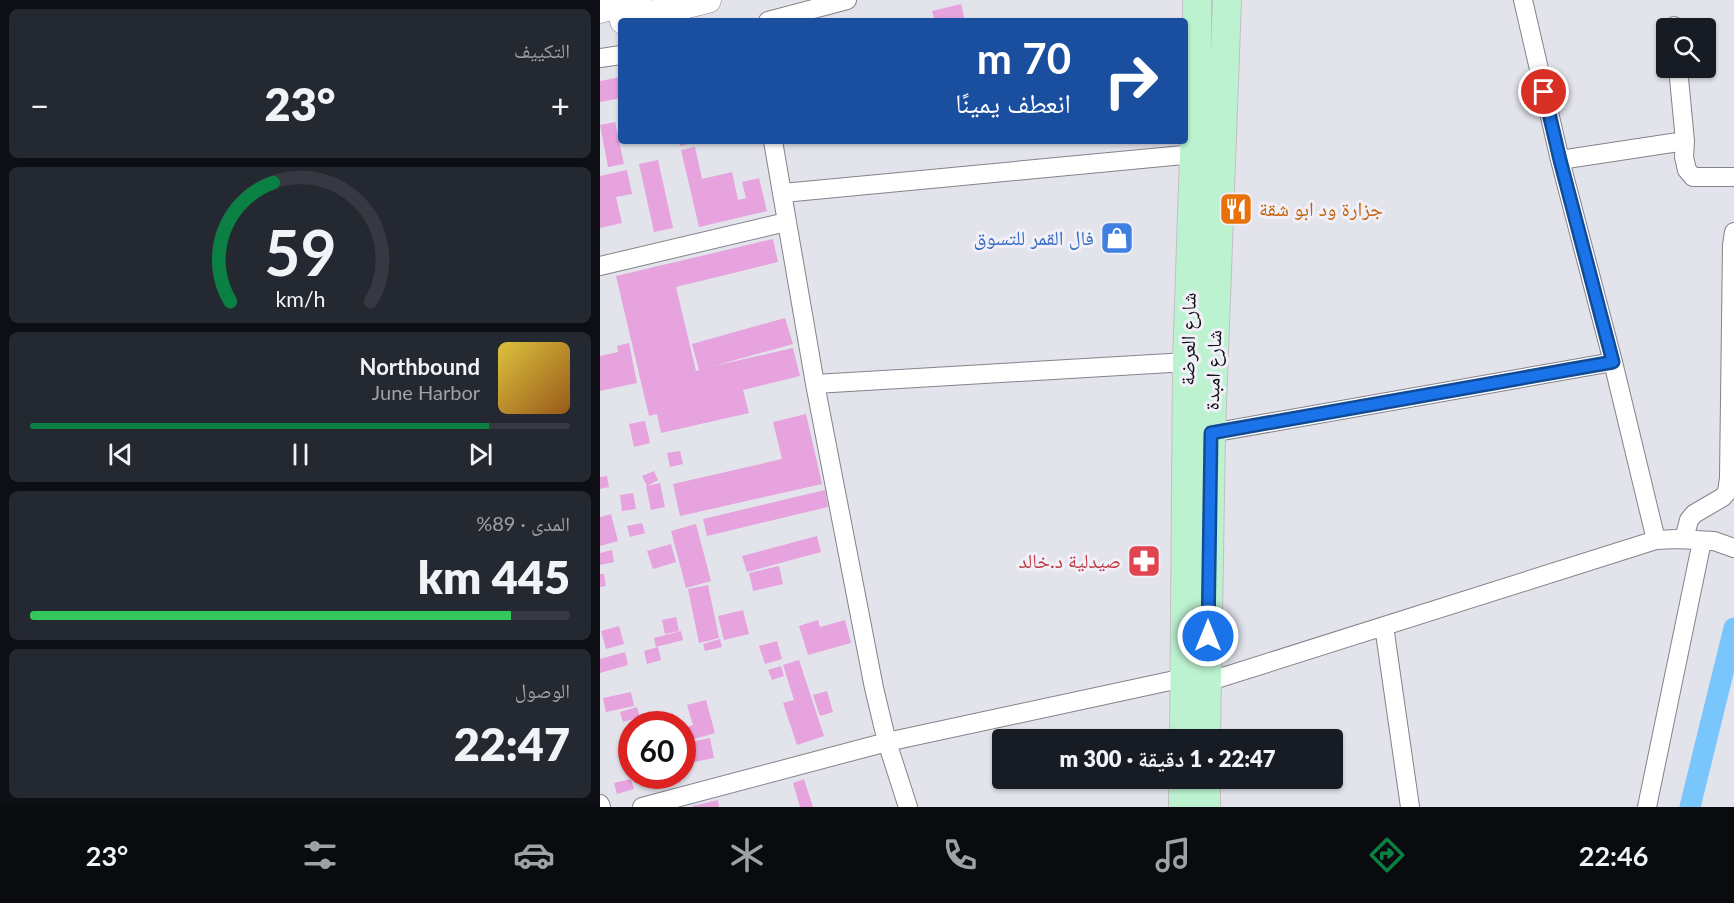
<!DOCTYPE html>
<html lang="ar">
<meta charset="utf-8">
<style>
body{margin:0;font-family:Lato,"Noto Naskh Arabic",sans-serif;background:#242831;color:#f1f3f6;direction:rtl;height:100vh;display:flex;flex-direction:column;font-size:22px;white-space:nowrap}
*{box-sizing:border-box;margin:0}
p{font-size:20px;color:#9ea1a6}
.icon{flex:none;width:33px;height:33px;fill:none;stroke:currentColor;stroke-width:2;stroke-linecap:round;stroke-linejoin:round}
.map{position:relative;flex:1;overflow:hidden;direction:ltr}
.details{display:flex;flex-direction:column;gap:9px;padding:9px;background:#0d0f14;width:600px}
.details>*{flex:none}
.banner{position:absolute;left:18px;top:18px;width:570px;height:126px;border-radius:6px;box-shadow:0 2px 4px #0004;direction:rtl;background:#1a4fa0;color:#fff;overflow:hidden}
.buttons{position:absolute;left:1056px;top:18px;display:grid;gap:12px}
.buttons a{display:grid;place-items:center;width:60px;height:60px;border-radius:6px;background:#171b24;box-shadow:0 2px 4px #0004;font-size:30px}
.speed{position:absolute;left:18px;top:711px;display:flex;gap:12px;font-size:30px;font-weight:700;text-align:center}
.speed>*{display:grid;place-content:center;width:78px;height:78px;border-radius:50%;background:#171b24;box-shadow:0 2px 4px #0004;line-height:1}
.speed .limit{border:9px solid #d22;background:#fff;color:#111}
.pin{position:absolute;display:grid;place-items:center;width:51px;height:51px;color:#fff;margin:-26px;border:3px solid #fff;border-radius:50%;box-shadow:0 2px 6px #0007}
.me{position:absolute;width:66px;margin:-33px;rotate:0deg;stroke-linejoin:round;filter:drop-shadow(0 0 4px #0008)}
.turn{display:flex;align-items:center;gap:21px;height:126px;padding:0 18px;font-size:27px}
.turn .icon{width:78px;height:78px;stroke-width:2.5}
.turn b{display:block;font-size:42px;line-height:51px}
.big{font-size:45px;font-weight:800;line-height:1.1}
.details .tile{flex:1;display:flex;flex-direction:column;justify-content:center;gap:9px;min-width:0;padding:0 21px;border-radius:9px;background:#242831}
.details .dial{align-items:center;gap:0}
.dial svg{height:156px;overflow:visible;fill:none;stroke:#363941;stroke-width:7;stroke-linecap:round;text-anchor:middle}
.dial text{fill:#f1f3f6;stroke:none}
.song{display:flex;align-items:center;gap:18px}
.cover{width:72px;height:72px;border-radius:9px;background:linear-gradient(135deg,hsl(50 70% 55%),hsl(30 70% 35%))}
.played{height:6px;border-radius:3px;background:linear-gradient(90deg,#0b8043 85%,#363941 85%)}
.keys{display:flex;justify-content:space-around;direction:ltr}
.heat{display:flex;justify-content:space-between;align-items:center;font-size:33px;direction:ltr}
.charge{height:9px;border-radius:4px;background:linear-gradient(90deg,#34c759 89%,#363941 0)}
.trip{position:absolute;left:392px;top:729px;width:351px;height:60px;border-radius:6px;background:#171b24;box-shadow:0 2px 4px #0004;font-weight:800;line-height:60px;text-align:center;direction:rtl}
.dock{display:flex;height:96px;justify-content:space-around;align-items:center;background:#090b0e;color:#9ea1a6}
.dock .icon{width:42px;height:42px}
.dock .active{color:#0b8043}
.dock b{font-size:27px;color:#f1f3f6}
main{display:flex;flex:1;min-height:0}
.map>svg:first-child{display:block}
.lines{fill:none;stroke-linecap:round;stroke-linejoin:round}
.canal{stroke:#79c6fc;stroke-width:21}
.building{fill:#e6a3dd}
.minor-casing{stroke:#83838b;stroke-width:20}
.secondary-casing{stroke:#83838b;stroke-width:27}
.primary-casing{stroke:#c1c1c2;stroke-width:30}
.minor{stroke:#fff;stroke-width:18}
.secondary{stroke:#fff;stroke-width:26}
.primary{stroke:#bcf2d0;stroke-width:28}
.route-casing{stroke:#114b97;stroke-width:15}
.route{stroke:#1a73e8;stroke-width:10}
.labels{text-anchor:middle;stroke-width:6;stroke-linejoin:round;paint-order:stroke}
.food-label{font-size:20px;fill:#c56008;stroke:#f1f0f9;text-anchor:start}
.shop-label{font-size:20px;fill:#366cbe;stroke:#f1f0f9;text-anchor:end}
.street-label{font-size:20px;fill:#111013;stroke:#f1f0f9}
.health-label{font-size:20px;fill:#be3a42;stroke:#f1f0f9;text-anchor:end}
</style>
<main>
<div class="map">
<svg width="1134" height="807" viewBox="0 0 1134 807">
<rect width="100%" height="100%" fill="#e3e3ec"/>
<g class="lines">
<!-- canal -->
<path class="canal" d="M1090,807L1134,628"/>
</g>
<!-- building -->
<path class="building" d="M361,4L365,21H335L332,11Z
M21,77V98L0,102V81Z
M15,122L24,164L8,167L0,125Z
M79,141H96V142L80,146Z
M95,147L102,179L132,172L138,200L146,198L142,182L159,178L167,211L99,227L81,150Z
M58,160L73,228L54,232L39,164Z
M27,170L32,194L16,197L22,223L0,228V176Z
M173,239L178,262L76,287L96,371L99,370L92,344L185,318L193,344L114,366L193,348L200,376L143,390L149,413L61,433L57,414L49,416L16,276Z
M29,343L37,383L0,391V356L18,352L17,346Z
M206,414L222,484L80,516L73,484L182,459L173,422Z
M45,421L50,443L34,447L29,424Z
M80,451L83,464L70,467L67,453Z
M54,471L58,480L47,486L42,476Z
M7,476L9,487L0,489V477Z
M60,483L65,507L51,510L46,486Z
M225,490L228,507L107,536L103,519Z
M33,493L36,509L22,511L20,495Z
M11,514L18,541L0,546V517Z
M42,523L45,533L30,537L27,526Z
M96,524L111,581L86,588L71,531Z
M217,536L221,552L147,572L142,556Z
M71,544L76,562L53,569L47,551Z
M12,550L14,562L0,565V553Z
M179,566L183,584L153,591L149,573Z
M0,574H4L6,586L0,587Z
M108,585L119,638L99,643L88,589Z
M143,610L149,634L124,640L118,616Z
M76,617L79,631L65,634L62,620Z
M218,620L220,627L245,620L251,643L208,655L199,626Z
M19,626L24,644L6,649L1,631Z
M81,631L83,640L56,647L54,638Z
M120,639L122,647L105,651L103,644Z
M177,641L182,659L165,664L159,646Z
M58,647L61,660L47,664L44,651Z
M25,652L28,665L0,673V659Z
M199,660L224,736L197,745L183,703L194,700L183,665Z
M181,666L184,676L172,680L168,670Z
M227,691L233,712L220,716L213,695Z
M31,692L34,706L6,712L3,698Z
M106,700L115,733L84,742L82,728L93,725L87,705Z
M37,707L40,717L23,722L20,712Z
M110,738L114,758L89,763L85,743Z
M33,776H63L35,783Z
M31,779L34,789L17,794L14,783Z
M204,779L213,807H200L193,783Z
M118,800L119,807H93V806Z"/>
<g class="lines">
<defs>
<path id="minor" d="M923,0L960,160L1013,362L1056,540
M168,21L247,0
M1074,26V28
M0,58L21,55
M1078,68L1085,141L1084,157L1087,170L1093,177H1134
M173,141L215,384L274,688L287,742L308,807
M960,160L1085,141
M183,193L594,154
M0,266L186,222
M215,384L587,362
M611,433L1013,362
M1084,539L1089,520L1094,514L1123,497L1127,492L1129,478L1132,245L1134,232
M784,626L810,807
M607,682L1056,540L1077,539L1114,541L1134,548
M0,804L1,807
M42,807L287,742L584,678
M1047,807L1102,541"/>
<path id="secondary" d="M0,10L39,0
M23,21L108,0"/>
<path id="primary" d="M584,740L587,362L597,67V0
M606,740L611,433L627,0
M583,807V778
M606,807V778"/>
</defs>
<!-- minor casing -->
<use href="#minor" class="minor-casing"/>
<!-- secondary casing -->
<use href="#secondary" class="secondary-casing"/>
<!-- primary casing -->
<use href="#primary" class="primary-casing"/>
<!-- minor -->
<use href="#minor" class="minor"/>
<!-- secondary -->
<use href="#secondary" class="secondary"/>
<!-- primary -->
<use href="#primary" class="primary"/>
</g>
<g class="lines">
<defs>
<path id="route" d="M608,636L611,433L1013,362L960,160L944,92"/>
</defs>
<!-- route casing -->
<use href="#route" class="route-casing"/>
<!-- route -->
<use href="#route" class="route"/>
</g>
<!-- icons -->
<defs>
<symbol id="restaurant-square" viewBox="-11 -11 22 22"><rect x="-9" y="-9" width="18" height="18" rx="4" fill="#e8710a" stroke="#f1f0f9"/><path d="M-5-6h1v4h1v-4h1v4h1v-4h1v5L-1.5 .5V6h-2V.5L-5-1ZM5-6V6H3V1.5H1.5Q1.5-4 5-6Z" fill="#fff"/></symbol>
<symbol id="shop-square" viewBox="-11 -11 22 22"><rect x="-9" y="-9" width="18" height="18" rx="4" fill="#3f7fe0" stroke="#f1f0f9"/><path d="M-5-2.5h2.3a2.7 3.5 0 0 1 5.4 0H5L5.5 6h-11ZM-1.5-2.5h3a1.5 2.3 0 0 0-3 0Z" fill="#fff"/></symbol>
<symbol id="pharmacy-square" viewBox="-11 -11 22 22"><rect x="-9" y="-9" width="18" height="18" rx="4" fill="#e0444e" stroke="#f1f0f9"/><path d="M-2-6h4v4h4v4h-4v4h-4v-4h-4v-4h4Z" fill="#fff"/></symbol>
</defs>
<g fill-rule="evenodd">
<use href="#restaurant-square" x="617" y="190" width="38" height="38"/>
<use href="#shop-square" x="498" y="219" width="38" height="38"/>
<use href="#pharmacy-square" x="525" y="542" width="38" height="38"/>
</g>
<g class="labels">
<!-- food labels -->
<g class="food-label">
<text x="659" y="216">جزارة ود ابو شقة</text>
</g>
<!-- shop labels -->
<g class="shop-label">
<text x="494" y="245">فال القمر للتسوق</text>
</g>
<!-- street labels -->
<g class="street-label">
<text transform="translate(588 339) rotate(-89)" y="7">شارع العرضة</text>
<text transform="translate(613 370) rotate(-88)" y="7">شارع امبدة</text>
</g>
<!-- health labels -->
<g class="health-label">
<text x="521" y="568">صيدلية د.خالد</text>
</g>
</g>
</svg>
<div class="buttons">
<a><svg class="icon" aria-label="search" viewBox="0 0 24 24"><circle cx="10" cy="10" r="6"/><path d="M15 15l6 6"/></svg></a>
</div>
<div class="speed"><div class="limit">60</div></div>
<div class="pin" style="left:944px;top:92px;background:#d93025"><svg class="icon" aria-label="arrive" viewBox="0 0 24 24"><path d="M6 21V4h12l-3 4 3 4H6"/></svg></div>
<svg class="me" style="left:608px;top:636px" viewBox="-20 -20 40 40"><circle r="17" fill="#1a73e8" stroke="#fff" stroke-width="3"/><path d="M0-11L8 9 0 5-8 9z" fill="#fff"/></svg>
<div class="trip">22:47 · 1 دقيقة · 300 m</div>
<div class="banner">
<div class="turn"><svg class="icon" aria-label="right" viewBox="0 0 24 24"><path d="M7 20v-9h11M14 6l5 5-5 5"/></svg><div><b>70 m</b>انعطف يمينًا</div></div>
</div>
</div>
<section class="details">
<div class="tile"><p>التكييف</p>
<div class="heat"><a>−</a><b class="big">23°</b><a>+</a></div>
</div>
<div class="tile dial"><svg viewBox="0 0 100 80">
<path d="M14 69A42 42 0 1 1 86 69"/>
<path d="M14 69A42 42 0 0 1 36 8" stroke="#0b8043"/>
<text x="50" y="56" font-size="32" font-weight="700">59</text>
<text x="50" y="72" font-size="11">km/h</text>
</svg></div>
<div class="tile">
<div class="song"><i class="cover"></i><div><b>Northbound</b><p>June Harbor</p></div></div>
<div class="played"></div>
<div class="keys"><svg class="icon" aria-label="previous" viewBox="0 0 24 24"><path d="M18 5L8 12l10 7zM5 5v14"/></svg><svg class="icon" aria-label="pause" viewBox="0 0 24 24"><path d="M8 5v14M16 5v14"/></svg><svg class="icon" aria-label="next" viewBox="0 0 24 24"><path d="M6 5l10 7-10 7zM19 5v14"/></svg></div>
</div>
<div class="tile"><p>المدى · 89%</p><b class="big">445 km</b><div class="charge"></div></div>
<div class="tile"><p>الوصول</p><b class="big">22:47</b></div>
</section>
</main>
<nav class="dock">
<b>22:46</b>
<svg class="icon active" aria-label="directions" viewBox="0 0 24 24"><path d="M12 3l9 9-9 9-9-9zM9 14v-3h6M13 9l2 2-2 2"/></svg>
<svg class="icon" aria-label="music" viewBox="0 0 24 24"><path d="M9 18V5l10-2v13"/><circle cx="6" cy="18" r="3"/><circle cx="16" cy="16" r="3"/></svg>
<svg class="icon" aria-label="phone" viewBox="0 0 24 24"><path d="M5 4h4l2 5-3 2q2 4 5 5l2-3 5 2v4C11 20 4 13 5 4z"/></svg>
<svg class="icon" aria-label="climate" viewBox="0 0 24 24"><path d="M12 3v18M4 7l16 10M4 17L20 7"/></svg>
<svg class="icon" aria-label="car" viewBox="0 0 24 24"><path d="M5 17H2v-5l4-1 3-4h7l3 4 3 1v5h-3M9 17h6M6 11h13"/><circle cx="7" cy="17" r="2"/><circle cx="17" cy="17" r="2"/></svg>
<svg class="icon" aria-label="filters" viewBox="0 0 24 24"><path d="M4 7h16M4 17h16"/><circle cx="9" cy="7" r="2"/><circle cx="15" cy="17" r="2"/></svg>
<b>23°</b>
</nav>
